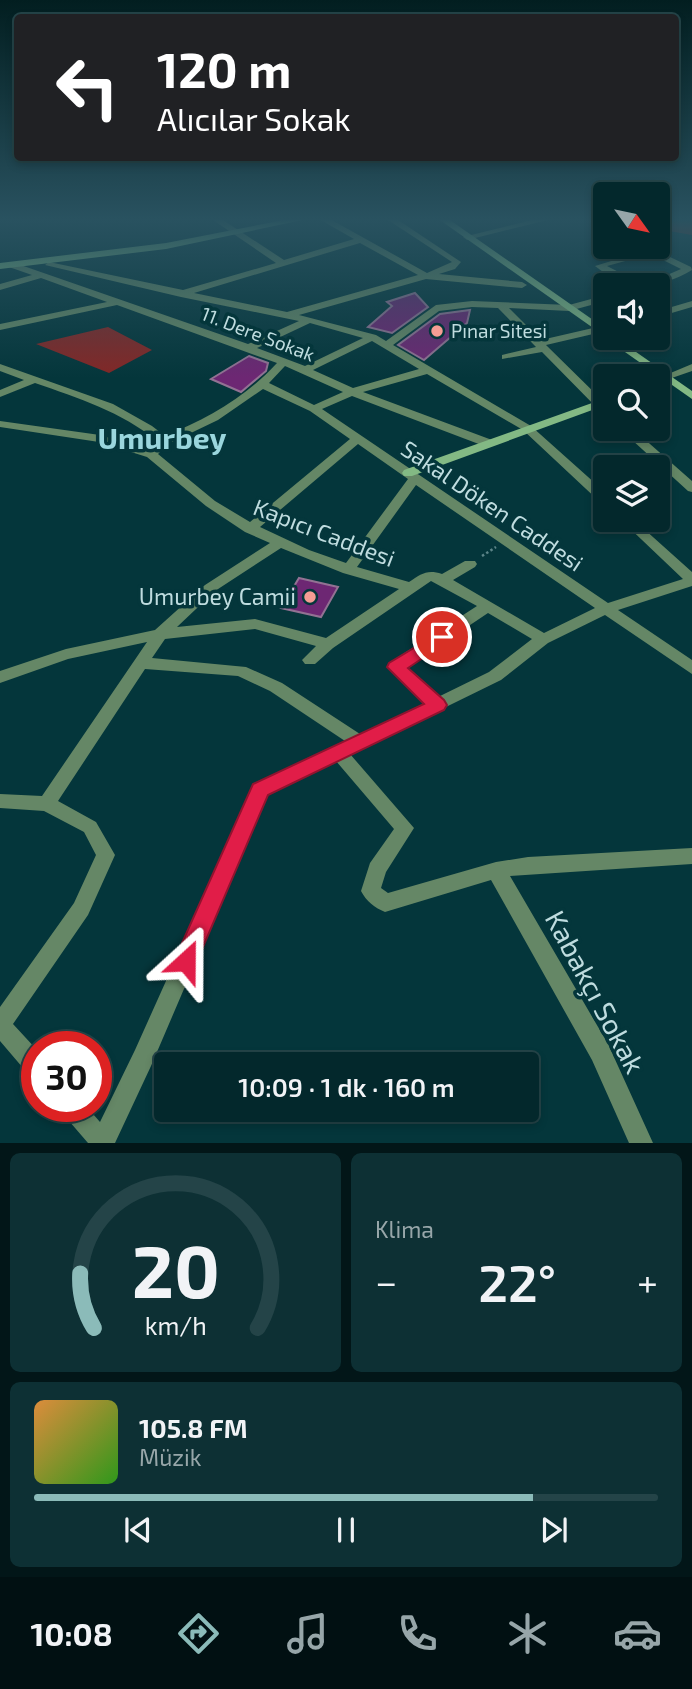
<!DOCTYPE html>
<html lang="tr">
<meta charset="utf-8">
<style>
body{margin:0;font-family:"Exo 2",sans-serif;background:#0d3034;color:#f1f3f6;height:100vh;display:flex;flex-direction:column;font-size:26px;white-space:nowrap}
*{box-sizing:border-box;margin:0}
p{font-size:23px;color:#97a6a9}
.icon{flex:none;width:38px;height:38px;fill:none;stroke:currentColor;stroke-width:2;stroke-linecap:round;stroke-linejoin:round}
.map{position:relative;height:1143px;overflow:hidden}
.drawer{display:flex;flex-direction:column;gap:10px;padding:10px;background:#021618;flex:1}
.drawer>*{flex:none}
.top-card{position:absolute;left:14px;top:14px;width:665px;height:147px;border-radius:7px;box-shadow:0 4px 10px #0003,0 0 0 2px #244448;background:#202124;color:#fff;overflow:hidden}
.needle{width:46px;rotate:123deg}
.fabs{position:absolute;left:593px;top:182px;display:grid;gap:14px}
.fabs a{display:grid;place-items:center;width:77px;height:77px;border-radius:7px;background:#03282c;box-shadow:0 4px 10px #0003,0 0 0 2px #244448;font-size:35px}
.speed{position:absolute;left:21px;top:1031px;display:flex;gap:14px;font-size:35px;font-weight:700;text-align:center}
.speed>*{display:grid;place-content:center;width:91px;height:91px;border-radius:50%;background:#03282c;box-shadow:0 4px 10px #0003,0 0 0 2px #244448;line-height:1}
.speed .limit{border:10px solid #d22;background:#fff;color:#111}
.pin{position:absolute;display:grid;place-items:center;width:60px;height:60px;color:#fff;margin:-30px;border:4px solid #fff;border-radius:50%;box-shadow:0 2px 7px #0007}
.me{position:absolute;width:77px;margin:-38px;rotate:24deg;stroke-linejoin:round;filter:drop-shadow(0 0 5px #0008)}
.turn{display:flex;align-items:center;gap:24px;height:147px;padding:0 28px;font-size:32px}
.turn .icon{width:91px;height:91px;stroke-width:2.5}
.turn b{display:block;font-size:49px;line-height:60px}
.big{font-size:52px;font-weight:600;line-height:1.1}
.drawer .widget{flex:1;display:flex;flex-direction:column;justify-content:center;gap:10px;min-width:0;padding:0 24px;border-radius:10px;background:#0d3034}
.drawer .dial{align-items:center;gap:0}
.dial svg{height:182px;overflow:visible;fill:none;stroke:#244448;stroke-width:7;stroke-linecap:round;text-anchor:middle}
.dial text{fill:#f1f3f6;stroke:none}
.song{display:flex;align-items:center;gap:21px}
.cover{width:84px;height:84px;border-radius:10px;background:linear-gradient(135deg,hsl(30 70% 55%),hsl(110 70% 35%))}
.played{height:7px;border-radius:4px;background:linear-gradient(90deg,#8bbbb9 80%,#244448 80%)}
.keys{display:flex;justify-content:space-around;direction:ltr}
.heat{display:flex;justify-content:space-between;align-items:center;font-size:38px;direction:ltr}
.drawer .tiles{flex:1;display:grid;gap:10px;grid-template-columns:1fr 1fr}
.widget:last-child{grid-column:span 2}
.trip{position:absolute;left:154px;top:1052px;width:385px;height:70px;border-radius:7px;background:#03282c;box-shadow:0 4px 10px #0003,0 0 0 2px #244448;font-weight:600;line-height:70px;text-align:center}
.dock{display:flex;height:112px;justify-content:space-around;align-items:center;background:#011012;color:#97a6a9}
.dock .icon{width:49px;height:49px}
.dock .selected{color:#8bbbb9}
.dock b{font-size:32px;color:#f1f3f6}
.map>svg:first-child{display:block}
.green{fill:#832726}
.building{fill:#6d2773;stroke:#927293;stroke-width:2}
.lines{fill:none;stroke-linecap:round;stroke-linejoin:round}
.path{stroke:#5c8488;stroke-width:2.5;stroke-dasharray:2.5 2.5;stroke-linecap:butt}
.minor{fill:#658766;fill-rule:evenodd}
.secondary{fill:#83b984;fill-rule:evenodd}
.route{fill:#e11d48;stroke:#92132f;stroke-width:2}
.poi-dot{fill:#f59c94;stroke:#04363b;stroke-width:2.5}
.labels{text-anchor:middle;stroke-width:7;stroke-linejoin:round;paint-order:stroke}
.far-poi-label{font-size:19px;fill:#bfdcdf;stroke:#04363b;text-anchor:start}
.far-street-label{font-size:19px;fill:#bfdcdf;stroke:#04363b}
.street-label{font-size:23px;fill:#bfdcdf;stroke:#04363b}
.poi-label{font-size:23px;fill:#bfdcdf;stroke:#04363b;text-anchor:end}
.near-street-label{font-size:28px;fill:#bfdcdf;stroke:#04363b}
.district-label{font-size:30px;font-weight:bold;fill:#9ad6dd;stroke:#04363b}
</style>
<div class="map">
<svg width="692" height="1143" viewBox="0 0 692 1143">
<rect width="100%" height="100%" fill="#04363b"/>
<!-- green -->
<path class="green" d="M658,218H692V235L658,229Z
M108,327L152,350L109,373L36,344Z"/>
<!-- building -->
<path class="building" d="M415,293L428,307L392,333L368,327L392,306L387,302Z
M470,310L467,323L424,360L398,345L440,314Z
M249,356L268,363L266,371L241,392L211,379Z
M299,578L338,587L321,617L281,608Z"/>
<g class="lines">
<!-- path -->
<path class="path" d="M482,556L496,547"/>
<!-- minor -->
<path class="minor" d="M210,218H220L284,260L354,239L317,218H328L427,273L452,262L385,218H395L461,262L455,269L439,274L522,282L527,285L522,288L426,279L299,315L376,335L386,341L436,305L472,301L569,305L606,295V301L569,311L509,308L541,340L606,325V331L546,345L606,404V414L602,413L542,352L502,359V355L536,347L498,308L472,307L439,311L393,345L531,426L606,493V504L601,503L523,430L427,374L363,392L492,440V446H484L352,396L322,409L608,603L683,579L621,520H634L692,572V586L618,610L692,660V674L605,615L548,643L501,680L350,754L414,828L386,872L381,888L388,893L496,862L528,857L692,848V864L510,876L608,1044L653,1143H629L592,1060L491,880L385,912C375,908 366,901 361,891L370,863L394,829L336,761L267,795L151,1066L115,1143H88L63,1114L60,1106H86L100,1122L135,1050L254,785L345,741L270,691L238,676L145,669L58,801L96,822L115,855L88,915L13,1024L37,1050V1078L29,1075L0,1041V1007L74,903L96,855L84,832L44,811L0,808V794L42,796L147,642L68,659L0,683V671L66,649L155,630L205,585L270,543L245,532L206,506L147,457L99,442L0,427V421L100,435L149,450L157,441C122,412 78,398 35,383L0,397V390L24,380L0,371V364L113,404L152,426L165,436C207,419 246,397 277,363L117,305L0,330V324L107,302L41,278L0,290V284L32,275L9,267L8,265L12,262L248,344L299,321L181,297L45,265L49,262L183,290L276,263ZM360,243L418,275L287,312L194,293ZM310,323L363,338L305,366L257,348ZM372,341L419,369L353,388L313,370ZM285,366L343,392L314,405L269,383ZM263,389L310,411L350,439L250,522L215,501L158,454L168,444L218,420ZM358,444L408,479L346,563L309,550L260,527ZM416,485L595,608L544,633L453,580L475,567L477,564L475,561H465L442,574C427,569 421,574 409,582L357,567ZM281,548L343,573L399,589L326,638L255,619L177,627L215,591ZM431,581L477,606L389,663L387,667L425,703L360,734L282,683L246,667L152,658L165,639L255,629L316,646L302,660L305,664H315L333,648ZM488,613L532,639L489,672L438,697L406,668Z
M540,218H556L467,240L463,237Z
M589,218H599L606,223V229Z
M639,247H649L691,267L692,270C658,290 626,291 595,266L644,251ZM651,254L681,269L644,285L607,266Z
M692,301V307L658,317V311Z
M692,364V371L666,380L661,377Z
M620,429H633L692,481V492L688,491Z"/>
<!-- secondary -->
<path class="secondary" d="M294,218H312L166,249L0,269V263L166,243Z
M437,218H447L606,329V337Z
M605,338H616L692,391V399Z
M606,398V405L412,476H404L402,473L404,470Z"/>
</g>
<!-- sky -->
<linearGradient id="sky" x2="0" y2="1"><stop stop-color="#021e20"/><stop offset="0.58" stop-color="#295260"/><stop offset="1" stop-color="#295260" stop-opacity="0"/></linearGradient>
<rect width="692" height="378" fill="url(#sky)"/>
<!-- route -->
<path class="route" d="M442,631L451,637L448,641L408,668L444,700L447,705L444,710L268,795L194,968L186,971L177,968L174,961L253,784L424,704L387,667L389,663Z"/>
<!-- markers -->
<g class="poi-dot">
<circle cx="437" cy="331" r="7"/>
<circle cx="310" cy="597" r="7"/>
</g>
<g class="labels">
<!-- far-poi labels -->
<g class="far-poi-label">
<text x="451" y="338">Pınar Sitesi</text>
</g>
<!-- far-street labels -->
<g class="far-street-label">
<text transform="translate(258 334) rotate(21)" y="7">11. Dere Sokak</text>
</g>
<!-- street labels -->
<g class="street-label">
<text transform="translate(492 506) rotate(34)" y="8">Sakal Döken Caddesi</text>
<text transform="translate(324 533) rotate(21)" y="8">Kapıcı Caddesi</text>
</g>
<!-- poi labels -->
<g class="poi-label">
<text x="296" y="605">Umurbey Camii</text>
</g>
<!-- near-street labels -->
<g class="near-street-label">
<text transform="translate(595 992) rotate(62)" y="10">Kabakçı Sokak</text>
</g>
<!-- district labels -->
<g class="district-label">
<text x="162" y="449">Umurbey</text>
</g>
</g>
</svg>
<div class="fabs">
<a><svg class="needle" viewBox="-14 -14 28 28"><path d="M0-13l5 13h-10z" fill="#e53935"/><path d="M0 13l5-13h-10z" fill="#97a6a9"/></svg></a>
<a><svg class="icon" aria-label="sound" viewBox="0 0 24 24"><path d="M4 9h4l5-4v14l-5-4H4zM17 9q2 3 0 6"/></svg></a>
<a><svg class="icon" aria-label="search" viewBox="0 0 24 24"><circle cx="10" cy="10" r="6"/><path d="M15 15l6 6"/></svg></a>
<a><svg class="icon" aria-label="layers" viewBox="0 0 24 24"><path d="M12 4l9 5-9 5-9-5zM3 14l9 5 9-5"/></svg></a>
</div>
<div class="speed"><div class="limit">30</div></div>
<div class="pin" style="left:442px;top:637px;background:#d93025"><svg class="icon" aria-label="arrive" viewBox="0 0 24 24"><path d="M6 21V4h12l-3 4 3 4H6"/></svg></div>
<svg class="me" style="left:186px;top:961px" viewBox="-20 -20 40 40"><path d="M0-17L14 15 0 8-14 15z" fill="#e11d48" stroke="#fff" stroke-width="4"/></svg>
<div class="trip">10:09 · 1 dk · 160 m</div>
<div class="top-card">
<div class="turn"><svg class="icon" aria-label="left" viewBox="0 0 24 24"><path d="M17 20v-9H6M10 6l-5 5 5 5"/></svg><div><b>120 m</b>Alıcılar Sokak</div></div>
</div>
</div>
<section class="drawer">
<div class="tiles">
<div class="widget dial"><svg viewBox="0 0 100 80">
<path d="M14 69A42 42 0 1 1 86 69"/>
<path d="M14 69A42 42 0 0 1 8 45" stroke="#8bbbb9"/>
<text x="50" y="56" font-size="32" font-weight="700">20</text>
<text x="50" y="72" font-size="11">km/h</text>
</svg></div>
<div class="widget"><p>Klima</p>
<div class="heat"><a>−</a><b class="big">22°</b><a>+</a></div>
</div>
<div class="widget">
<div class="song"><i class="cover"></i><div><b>105.8 FM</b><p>Müzik</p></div></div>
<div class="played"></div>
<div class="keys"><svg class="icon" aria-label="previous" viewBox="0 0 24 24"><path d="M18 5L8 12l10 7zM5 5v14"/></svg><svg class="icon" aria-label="pause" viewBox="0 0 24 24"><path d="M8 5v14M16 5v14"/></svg><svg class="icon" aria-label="next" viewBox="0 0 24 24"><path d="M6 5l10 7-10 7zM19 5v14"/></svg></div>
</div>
</div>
</section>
<nav class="dock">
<b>10:08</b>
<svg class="icon selected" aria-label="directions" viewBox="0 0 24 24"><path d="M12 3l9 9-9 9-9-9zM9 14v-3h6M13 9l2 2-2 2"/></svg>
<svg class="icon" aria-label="music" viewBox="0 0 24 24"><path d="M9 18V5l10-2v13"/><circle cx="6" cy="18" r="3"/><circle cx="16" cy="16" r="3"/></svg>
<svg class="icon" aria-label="phone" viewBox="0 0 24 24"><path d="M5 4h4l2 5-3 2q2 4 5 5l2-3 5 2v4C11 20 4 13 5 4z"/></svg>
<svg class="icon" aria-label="climate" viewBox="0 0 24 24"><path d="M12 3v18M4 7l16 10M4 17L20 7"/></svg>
<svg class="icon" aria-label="car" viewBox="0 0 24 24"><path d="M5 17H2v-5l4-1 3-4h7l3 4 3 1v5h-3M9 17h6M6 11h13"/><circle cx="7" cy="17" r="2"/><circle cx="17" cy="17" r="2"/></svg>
</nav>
